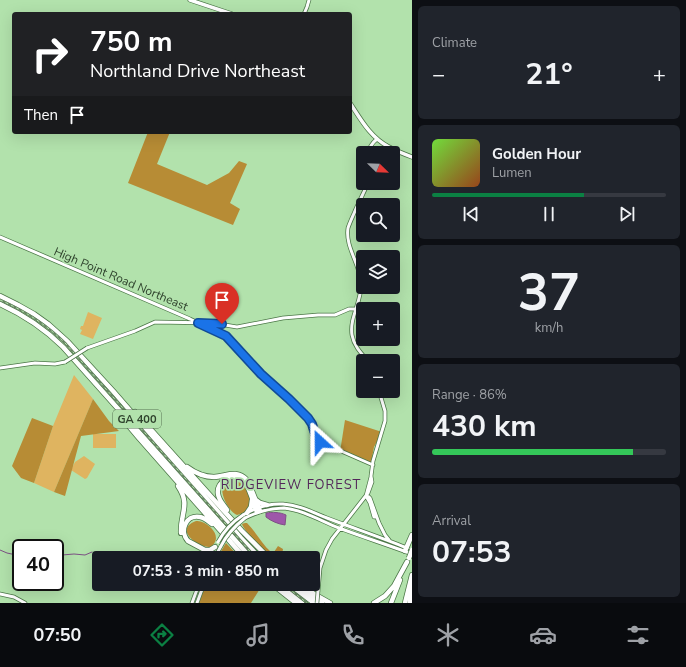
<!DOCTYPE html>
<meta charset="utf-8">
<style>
body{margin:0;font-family:"Nunito Sans",sans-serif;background:#20242c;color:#f1f3f6;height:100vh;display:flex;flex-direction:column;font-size:15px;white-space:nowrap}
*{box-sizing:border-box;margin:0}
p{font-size:13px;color:#9ea1a6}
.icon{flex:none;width:22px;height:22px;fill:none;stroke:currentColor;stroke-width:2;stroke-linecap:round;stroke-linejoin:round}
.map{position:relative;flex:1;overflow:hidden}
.side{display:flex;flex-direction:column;gap:6px;padding:6px;background:#0d0f14;width:274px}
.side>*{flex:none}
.guide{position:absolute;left:12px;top:12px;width:340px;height:122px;border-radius:4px;box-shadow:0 4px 16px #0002;background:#202124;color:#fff;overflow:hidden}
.needle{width:26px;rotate:113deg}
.tools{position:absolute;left:356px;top:146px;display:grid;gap:8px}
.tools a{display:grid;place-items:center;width:44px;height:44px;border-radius:4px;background:#171b24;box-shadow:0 4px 16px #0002;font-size:20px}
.speed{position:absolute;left:12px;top:539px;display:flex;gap:8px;font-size:20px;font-weight:700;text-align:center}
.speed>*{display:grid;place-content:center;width:52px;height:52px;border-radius:50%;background:#171b24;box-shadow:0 4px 16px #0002;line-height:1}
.speed .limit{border:2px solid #111;border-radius:6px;background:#fff;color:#111}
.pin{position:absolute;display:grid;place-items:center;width:34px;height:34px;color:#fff;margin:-41px -17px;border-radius:50% 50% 50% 0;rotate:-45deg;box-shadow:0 0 4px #0007}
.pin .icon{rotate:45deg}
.me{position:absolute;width:44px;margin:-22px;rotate:336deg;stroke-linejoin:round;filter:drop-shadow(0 0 3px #0008)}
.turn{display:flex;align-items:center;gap:14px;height:84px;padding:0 12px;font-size:18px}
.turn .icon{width:52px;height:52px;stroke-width:2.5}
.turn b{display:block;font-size:28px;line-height:34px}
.then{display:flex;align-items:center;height:38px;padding:0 12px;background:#0003;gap:8px;font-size:15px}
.big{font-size:30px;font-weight:700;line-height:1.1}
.side .tile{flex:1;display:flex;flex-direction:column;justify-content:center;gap:6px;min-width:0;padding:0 14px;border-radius:6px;background:#20242c}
.side .dial{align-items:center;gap:0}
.dial b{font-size:52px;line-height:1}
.song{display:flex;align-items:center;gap:12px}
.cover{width:48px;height:48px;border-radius:6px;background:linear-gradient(135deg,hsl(100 70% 55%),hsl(20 70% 35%))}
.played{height:4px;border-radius:2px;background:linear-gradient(90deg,#0b8043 65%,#363941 65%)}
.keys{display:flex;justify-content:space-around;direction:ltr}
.heat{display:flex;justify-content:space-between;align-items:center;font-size:22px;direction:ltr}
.charge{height:6px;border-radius:3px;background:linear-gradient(90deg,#34c759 86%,#363941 0)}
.trip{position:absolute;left:92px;top:551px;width:228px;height:40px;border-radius:4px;background:#171b24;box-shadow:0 4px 16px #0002;font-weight:700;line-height:40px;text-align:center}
.tabs{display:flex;height:64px;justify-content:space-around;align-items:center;background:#090b0e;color:#9ea1a6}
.tabs .icon{width:28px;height:28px}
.tabs .on{color:#0b8043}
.tabs b{font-size:18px;color:#f1f3f6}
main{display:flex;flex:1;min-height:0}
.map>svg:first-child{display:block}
.green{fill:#dfb460}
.forest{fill:#b78c35}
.water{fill:#9e57a9;stroke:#7d5184}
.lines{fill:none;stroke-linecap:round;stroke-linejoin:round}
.stream{stroke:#7d5184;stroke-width:1}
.secondary-casing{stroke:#4b7747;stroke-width:4.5}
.primary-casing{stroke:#4b7747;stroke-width:5}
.highway-casing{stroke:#4b7747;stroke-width:6}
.secondary{stroke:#fff;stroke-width:3}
.primary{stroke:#fff;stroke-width:3.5}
.highway{stroke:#fff;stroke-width:4.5}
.rail-casing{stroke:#678663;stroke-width:2.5}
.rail{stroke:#b2e2ac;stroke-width:1;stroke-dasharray:3;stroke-linecap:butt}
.secondary-bridge-casing{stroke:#4b7747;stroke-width:4.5;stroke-linecap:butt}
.highway-bridge-casing{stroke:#4b7747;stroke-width:6;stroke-linecap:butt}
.secondary-bridge{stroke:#fff;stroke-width:3}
.highway-bridge{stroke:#fff;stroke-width:4.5}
.route-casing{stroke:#114b97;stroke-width:10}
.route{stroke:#1a73e8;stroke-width:7}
.labels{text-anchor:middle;stroke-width:3.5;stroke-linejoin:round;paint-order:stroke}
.shield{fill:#b2e2ac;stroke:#567353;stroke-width:1}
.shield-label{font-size:11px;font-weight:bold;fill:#2f432d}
.street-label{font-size:12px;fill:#2f432d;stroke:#b2e2ac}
.neighbourhood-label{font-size:13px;letter-spacing:1px;fill:#53275a;stroke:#b2e2ac}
</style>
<main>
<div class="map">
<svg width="412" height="603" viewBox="0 0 412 603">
<rect width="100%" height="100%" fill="#b2e2ac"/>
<!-- green -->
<path class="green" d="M88,312L102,318L93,339L80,334L82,330L80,329L81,326H83Z
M74,375L93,399L54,492L34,483L53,426Z
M93,434H116V448H93Z
M84,456L95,464L87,478L85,479L71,470L75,462Z"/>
<!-- forest -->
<path class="forest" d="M148,132H170L157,164L207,185L229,173L239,161L247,164L230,203L240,209L233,225L128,183Z
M93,399L109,421L119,431L81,436L65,496L54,492Z
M32,418L53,426L34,483L21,478L12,466Z
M345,420L382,432L374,447L371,463L349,453L340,452Z
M229,480C234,481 238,481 242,484C249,489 254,504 246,511C244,513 240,514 237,515C229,512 218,492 224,484C224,483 228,481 229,480Z
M196,521C198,521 200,521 202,522C211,525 222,537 212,546C206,552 170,531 196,521Z
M245,523H247C256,532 262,544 271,552H274L278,546L283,549L282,555L283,558C280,558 276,559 273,558C267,556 244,531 242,524Z
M226,543L240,558H217Z
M206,584H263L251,603H199Z"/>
<!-- water -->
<path class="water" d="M266,513C272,512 280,512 286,515L285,525C278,524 271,521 266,517Z"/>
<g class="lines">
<!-- stream -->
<path class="stream" d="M35,548L41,547L45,548
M0,550L7,553L21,556
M55,553L62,555L74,554L85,555L92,552"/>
<defs>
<path id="secondary" d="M304,14L307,7L309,0
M369,153C369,147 372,143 377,139
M0,237L190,319L224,335L261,374L289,399L308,418L312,424L317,438L320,442L325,444L373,465
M87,348L135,331L155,322L213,323L237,327L283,318L318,315H335L349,309H355
M368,361C361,353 354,346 352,335C349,317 363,300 361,281C359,263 345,246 348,228C350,222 353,216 355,211C359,202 364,192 368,183
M0,368L35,363L55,364L65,362
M366,496L369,497L370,498L379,523L385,535L389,540
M366,496L370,503L374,517H376
M366,496L371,477
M243,515C255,508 268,503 283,504C299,505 312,512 327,518C353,528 380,537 407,548
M245,518C257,512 270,508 284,508C303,510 321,521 339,528C363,537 388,545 412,554
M215,557L221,546
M318,591L320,568L326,550L332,539L368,493L372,482L371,476L373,461L385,421V411L379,391
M0,594L14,597L25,603
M192,603L199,584
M197,603L204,584"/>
<path id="primary" d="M190,0L232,14
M350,103C361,120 371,138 389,147C396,151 404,154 412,157"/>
<path id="highway" d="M0,296L18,305L34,314L48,324L68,342L113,391L241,538L260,558
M0,304C24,315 45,329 63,347L251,558
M135,412L242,531L269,558
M118,413L139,438L242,555
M187,467C195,473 204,477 214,477C227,476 236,469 247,480
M178,486C191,505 180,513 181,533
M252,491L260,511
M256,500L260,503L267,505
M227,510C224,505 219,501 218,494C216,481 233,472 244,481C249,486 254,505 257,512
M247,513L251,507L252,500
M212,524C208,521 205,518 200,517C186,514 179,531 188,541L216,556
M206,550H210L215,547
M405,551L412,535
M203,553L213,558
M272,584L296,603
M278,584L302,603
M289,584L314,603
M294,584L322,603
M301,584L314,594L330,603
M374,603L385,596L394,586L407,562
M391,603L400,580
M405,603L412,575
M410,603L412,585"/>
</defs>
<!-- secondary casing -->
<use href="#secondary" class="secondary-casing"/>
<!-- primary casing -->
<use href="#primary" class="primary-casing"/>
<!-- highway casing -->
<use href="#highway" class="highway-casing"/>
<!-- secondary -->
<use href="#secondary" class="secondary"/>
<!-- primary -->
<use href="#primary" class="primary"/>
<!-- highway -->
<use href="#highway" class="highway"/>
<defs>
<path id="rail" d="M0,300C25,311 47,325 66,344L256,558
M283,584L307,603"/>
</defs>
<!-- rail casing -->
<use href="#rail" class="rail-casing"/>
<!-- rail -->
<use href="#rail" class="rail"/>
<defs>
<path id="secondary-bridge" d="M65,362L87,348
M218,542C224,531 232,522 243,515
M221,546C227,534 235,526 245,518
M317,603L318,591"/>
<path id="highway-bridge" d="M409,558L412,550"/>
</defs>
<!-- secondary-bridge casing -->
<use href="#secondary-bridge" class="secondary-bridge-casing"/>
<!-- highway-bridge casing -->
<use href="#highway-bridge" class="highway-bridge-casing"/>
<!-- secondary-bridge -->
<use href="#secondary-bridge" class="secondary-bridge"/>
<!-- highway-bridge -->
<use href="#highway-bridge" class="highway-bridge"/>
</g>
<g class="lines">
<defs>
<path id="route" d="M222,324L198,323L226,336L261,374L289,399L308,418L312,424L316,437L320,442"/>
</defs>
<!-- route casing -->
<use href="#route" class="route-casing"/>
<!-- route -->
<use href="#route" class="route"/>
</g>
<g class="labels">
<!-- shield labels -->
<rect class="shield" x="113" y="410" width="48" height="18" rx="3"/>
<g class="shield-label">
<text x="137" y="423">GA 400</text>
</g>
<!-- street labels -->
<g class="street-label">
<text transform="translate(121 279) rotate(23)" y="4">High Point Road Northeast</text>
</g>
<!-- neighbourhood labels -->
<g class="neighbourhood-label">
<text x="291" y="489">RIDGEVIEW FOREST</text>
</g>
</g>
</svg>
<div class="tools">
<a><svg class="needle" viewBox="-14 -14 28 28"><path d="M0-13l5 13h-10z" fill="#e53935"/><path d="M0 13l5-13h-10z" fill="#9ea1a6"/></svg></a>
<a><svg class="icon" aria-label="search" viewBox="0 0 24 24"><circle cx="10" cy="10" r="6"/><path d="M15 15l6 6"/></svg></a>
<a><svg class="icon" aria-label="layers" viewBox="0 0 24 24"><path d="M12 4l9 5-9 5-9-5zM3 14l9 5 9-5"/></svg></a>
<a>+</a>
<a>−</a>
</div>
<div class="speed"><div class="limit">40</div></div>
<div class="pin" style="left:222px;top:324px;background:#d93025"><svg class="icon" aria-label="arrive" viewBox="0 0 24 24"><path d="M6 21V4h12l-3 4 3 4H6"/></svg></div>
<svg class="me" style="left:320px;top:442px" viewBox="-20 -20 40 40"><path d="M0-17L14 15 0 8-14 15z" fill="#1a73e8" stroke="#fff" stroke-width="4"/></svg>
<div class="trip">07:53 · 3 min · 850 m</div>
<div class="guide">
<div class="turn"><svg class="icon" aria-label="right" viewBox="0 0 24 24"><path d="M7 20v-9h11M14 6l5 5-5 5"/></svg><div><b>750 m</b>Northland Drive Northeast</div></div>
<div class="then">Then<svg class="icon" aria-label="arrive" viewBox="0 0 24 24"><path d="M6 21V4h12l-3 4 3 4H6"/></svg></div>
</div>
</div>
<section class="side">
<div class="tile"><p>Climate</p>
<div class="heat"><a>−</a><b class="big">21°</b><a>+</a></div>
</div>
<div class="tile">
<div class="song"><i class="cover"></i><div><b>Golden Hour</b><p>Lumen</p></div></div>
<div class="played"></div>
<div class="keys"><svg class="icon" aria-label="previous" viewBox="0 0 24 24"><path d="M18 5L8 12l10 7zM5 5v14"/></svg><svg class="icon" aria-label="pause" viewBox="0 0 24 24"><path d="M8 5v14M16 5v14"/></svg><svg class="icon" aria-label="next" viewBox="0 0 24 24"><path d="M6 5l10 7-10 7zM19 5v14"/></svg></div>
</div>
<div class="tile dial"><b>37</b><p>km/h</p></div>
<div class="tile"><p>Range · 86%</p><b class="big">430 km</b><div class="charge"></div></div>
<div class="tile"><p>Arrival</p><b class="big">07:53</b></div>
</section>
</main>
<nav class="tabs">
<b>07:50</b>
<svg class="icon on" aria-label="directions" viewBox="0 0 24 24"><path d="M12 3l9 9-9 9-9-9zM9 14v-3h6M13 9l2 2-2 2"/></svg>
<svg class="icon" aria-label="music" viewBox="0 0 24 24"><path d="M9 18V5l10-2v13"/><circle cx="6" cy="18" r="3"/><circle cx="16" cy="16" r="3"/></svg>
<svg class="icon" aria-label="phone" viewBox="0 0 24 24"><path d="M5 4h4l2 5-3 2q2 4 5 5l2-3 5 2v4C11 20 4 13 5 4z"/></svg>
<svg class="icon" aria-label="climate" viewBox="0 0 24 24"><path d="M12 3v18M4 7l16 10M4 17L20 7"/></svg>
<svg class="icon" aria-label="car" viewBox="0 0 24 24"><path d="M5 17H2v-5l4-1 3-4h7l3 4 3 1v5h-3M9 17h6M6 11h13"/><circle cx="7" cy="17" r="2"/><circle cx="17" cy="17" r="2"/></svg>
<svg class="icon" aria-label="filters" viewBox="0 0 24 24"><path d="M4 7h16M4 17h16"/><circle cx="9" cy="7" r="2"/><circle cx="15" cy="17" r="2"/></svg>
</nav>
